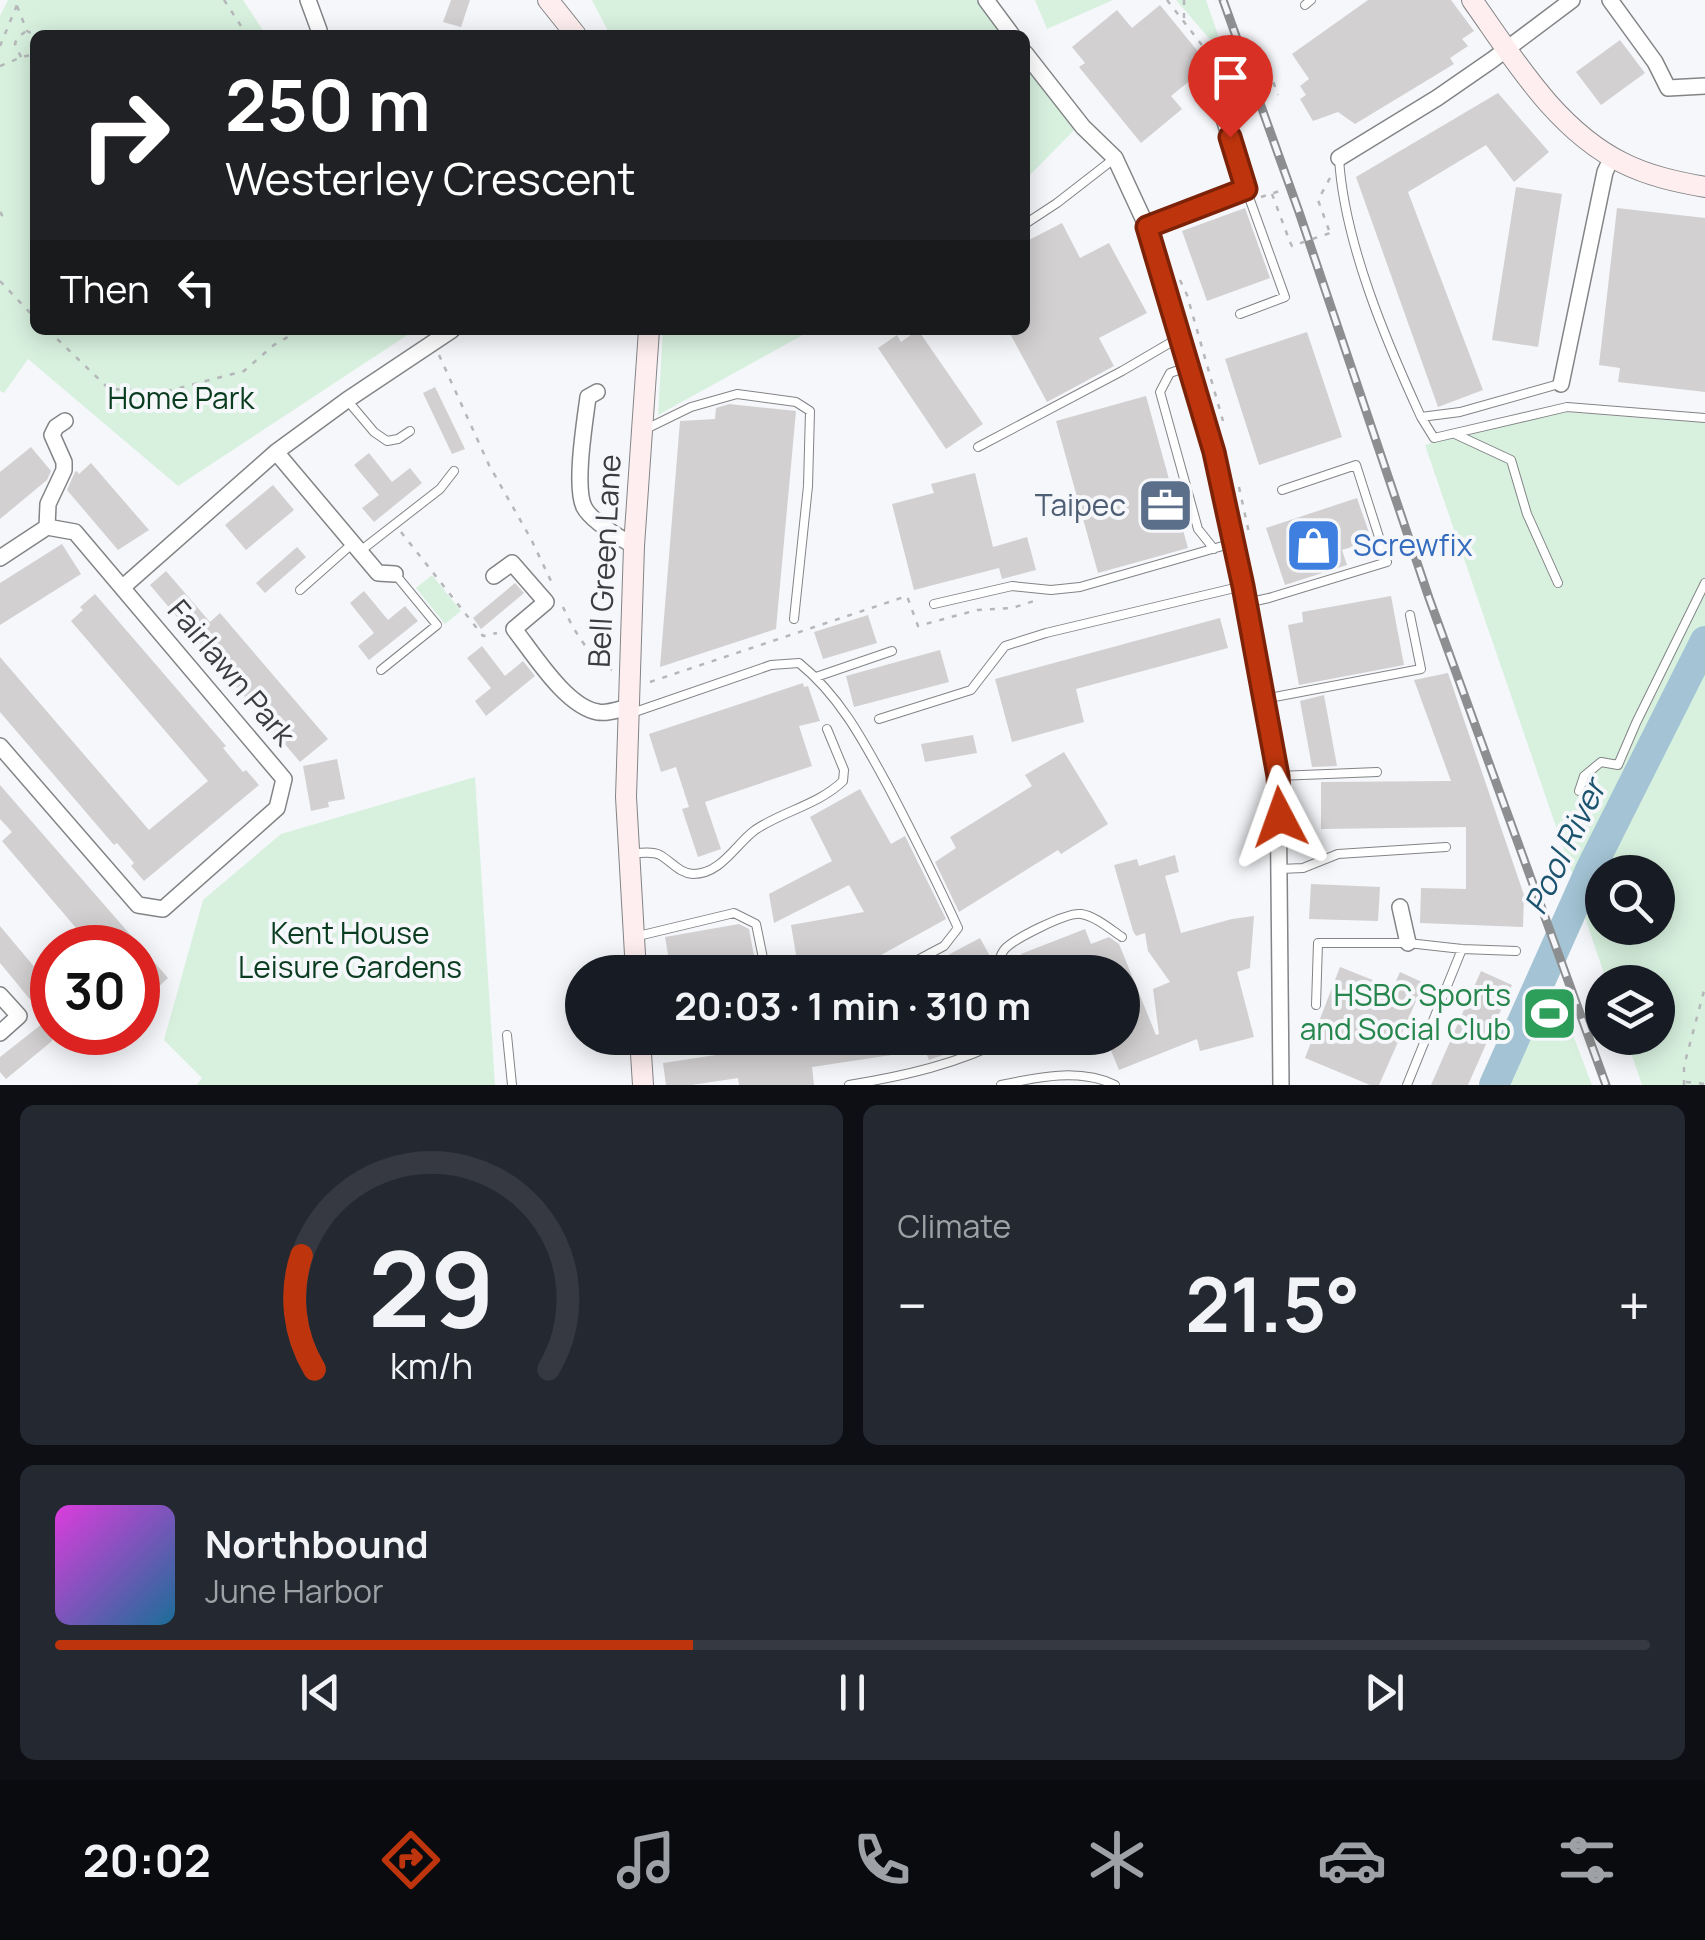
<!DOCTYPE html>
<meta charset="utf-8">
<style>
body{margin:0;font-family:Manrope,sans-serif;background:#242831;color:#f1f3f6;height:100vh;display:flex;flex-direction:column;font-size:38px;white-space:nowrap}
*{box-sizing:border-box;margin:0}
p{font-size:32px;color:#9ea1a6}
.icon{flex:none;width:55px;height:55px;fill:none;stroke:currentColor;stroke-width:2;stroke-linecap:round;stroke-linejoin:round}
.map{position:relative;height:1085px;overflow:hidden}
.side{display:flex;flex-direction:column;gap:20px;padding:20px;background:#0d0f14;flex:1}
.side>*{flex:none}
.top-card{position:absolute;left:30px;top:30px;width:1000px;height:305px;border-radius:15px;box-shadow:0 5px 25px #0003;background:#202124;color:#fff;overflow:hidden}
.tools{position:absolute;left:1585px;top:855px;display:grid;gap:20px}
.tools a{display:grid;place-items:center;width:90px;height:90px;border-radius:50%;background:#171b24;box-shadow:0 5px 25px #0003;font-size:50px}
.speed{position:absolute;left:30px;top:925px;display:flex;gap:20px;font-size:50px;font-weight:700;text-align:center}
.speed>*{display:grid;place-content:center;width:130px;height:130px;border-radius:50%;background:#171b24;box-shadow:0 5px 25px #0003;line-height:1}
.speed .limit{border:15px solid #d22;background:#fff;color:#111}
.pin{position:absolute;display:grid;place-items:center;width:85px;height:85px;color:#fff;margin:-102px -42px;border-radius:50% 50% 50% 0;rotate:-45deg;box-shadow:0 0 10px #0007}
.pin .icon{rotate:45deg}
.me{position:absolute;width:110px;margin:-55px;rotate:356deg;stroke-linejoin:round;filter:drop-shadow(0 0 8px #0008)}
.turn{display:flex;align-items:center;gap:35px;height:210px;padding:0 30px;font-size:45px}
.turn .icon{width:130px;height:130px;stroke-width:2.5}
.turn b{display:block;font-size:70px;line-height:85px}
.then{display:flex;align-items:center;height:95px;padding:0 30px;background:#0003;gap:20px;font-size:38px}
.big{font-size:75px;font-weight:700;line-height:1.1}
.side .card{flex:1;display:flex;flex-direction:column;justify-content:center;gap:15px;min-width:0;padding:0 35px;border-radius:15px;background:#242831}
.side .dial{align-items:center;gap:0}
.dial svg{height:260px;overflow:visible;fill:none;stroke:#363941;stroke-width:7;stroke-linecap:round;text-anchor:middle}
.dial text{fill:#f1f3f6;stroke:none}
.song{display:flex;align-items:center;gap:30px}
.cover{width:120px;height:120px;border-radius:15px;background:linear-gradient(135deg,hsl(300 70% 55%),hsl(200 70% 35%))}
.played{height:10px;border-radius:5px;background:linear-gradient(90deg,#be350d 40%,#363941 40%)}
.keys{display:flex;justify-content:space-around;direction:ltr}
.heat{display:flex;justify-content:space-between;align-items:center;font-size:55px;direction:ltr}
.side .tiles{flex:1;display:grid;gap:20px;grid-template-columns:1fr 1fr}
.card:last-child{grid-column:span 2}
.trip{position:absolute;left:565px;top:955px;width:575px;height:100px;border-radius:50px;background:#171b24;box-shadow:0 5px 25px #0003;font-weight:700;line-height:100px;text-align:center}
.tab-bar{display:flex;height:160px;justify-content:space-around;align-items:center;background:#090b0e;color:#9ea1a6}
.tab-bar .icon{width:70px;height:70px}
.tab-bar .on{color:#be350d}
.tab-bar b{font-size:45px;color:#f1f3f6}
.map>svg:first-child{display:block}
.green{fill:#d8f1df;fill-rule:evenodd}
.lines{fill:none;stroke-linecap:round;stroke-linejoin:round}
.river{stroke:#a4c4d5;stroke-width:30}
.building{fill:#d2d0d1}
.lane-casing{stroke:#828486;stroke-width:10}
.street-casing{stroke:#828486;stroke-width:18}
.secondary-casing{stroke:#828486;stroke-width:22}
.path{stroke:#b5b7b9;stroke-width:2.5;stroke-dasharray:5 8;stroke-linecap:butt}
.lane{stroke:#fff;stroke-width:8}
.street{stroke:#fff;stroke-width:15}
.secondary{stroke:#feeeef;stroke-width:20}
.rail-casing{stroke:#8d8e90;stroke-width:9}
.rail{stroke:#f5f7fa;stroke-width:5;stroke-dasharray:15;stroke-linecap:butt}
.path-bridge{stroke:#b5b7b9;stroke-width:2.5;stroke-dasharray:5 8;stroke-linecap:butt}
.route-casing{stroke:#7c2208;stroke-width:25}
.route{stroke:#be350d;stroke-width:18}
.labels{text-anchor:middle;stroke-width:8;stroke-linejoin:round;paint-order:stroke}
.park-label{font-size:30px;fill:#0a3c20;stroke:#f5f7fa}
.service-label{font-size:30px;fill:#4e5e75;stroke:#f5f7fa;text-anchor:end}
.shop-label{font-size:30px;fill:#366cbe;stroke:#f5f7fa;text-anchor:start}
.street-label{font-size:30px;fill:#3b3c3d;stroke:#f5f7fa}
.leisure-label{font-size:30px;fill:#27864d;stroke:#f5f7fa;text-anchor:end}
.water-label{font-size:32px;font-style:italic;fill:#1c536e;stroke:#f5f7fa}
</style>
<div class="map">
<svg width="1705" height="1085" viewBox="0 0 1705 1085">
<rect width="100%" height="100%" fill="#f5f7fa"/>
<!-- green -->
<path class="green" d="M8,0H243L266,35H35V330H415L178,486L28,359L4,393L0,391V16Z
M592,0H997L1021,35H610Z
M1035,0H1113L1047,29Z
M1176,0H1206L1226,58Z
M1025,41L1082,122L1025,180Z
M663,330H812L658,415Z
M1550,411L1705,423V628L1576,885L1425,445Z
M432,575L461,611L445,624L416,588Z
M1705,643V1085H1642L1626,1038H1658V982H1607L1583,912ZM1602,872H1658V928H1602Z
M475,777L495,1085H197L202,1078L164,1040L203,900L281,834Z
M1552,980L1592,1085H1504Z"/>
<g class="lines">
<!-- river -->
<path class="river" d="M1494,1085L1591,868L1705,641"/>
</g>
<!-- building -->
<path class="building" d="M451,0H470L461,27L443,22Z
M1368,0H1451L1474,31L1462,39L1468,46L1450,58L1454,64L1355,124L1338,112L1313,121L1300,99L1306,95L1300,86L1309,79L1292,54Z
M1160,5L1209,65L1171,96L1182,109L1141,143L1079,67L1085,63L1072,47L1117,10L1132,28Z
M1620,40L1645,73L1601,105L1576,72Z
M1498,93L1549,152L1514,182L1486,145L1408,192L1483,390L1438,407L1356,177Z
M1516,187L1562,194L1538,347L1492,340Z
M1245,208L1270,278L1207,301L1182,231Z
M1617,208L1705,218V392L1618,382L1620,368L1599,365Z
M1062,223L1080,258L1109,243L1147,313L1099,338L1114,366L1047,402L1008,330H1025V242Z
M918,330L983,424L946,449L878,348L897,335L901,342Z
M1307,332L1342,437L1259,465L1225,359Z
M435,387L465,449L452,454L423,393Z
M1146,396L1188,548L1098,573L1056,421Z
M729,404L796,411L776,629L660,667L680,421L715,419L716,408Z
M31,447L51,471L47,480L0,519V472Z
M369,453L392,482L410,468L422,483L374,522L362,508L379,495L354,465Z
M91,463L149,530L118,550L67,490L75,472L77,471L79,474Z
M975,473L993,547L1027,537L1036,570L1002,579L999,568L914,590L892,504L934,493L931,484Z
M273,485L294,510L246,550L225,525Z
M1357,498L1372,541L1342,550L1347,565L1285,585L1266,528Z
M62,544L81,574L0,625V583Z
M297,547L306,557L265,593L256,583Z
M166,571L210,622L220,613L328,739L300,762L150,585Z
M515,583L524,593L481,629L473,618Z
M364,591L388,620L405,606L418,621L369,660L358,646L374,633L350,603Z
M95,594L226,746L223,748L243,772L246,770L259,785L144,881L131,866L134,863L117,843L114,845L0,712V657L149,830L208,781L71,621L83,610L80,607Z
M1391,596L1404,665L1299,685L1288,625L1303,622L1302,612Z
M868,615L877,643L823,659L814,632Z
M1220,618L1228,648L1076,689L1084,722L1012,742L995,679Z
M482,646L505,676L523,661L535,676L486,716L475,701L491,688L467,658Z
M940,650L949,682L854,707L846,676Z
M1448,673L1524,895L1523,927L1420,923L1421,888L1466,889V827L1321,829V782L1451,781L1414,680Z
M803,683L804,687L808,686L820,721L799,726L812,766L705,802L721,849L698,857L682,809L689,807L676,767L661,772L649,734Z
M1324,695L1337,766L1312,767L1300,701Z
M973,735L977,753L925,762L921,744Z
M1064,752L1108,824L1061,854L1058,850L959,912L935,862L956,848L950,837L1032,786L1025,775Z
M337,759L345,799L328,802L329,807L311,811L303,766Z
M0,785L168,978L154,991L151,988L138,999V948H93L2,841L12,832L0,819Z
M860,789L891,844L905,836L946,919L863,965L864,972H799L791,925L864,912L849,885L774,923L769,894L832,861L810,817Z
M1175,855L1179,872L1165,876L1181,933L1232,919L1254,916L1250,968L1237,972L1254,1037L1200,1051L1197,1039L1119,1070L1106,1038H1122V972H1028L1021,954L1085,929L1091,944L1109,937L1119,944L1156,1035L1159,1034L1153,989L1170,982L1148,951L1145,933L1136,936L1133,931L1114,865L1137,859L1139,866Z
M1311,884L1380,887L1378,921L1309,919Z
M739,924L749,929L757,972H671L665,937Z
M0,926L52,988V1041L6,1079L0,1072V1057L47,1020L0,963Z
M980,938L991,958L976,966L978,972H916Z
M1340,967L1393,988L1400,972L1424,983L1379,1085H1370L1305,1058Z
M1481,971L1512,985L1468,1085H1431Z
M829,1038H992L929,1060L925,1050L812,1067L814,1085H739L738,1078L692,1085H666L663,1063Z"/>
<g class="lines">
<defs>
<path id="lane" d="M1305,5L1311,0
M1339,158C1344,242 1386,341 1421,417L1460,412L1559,384
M1025,224L1057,203L1115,158
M1240,314L1285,297L1246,189
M1190,366L1170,373L1160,392L1198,529L1214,549
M347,400L374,432L387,441L398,439L410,431
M1421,417L1434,438L1567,407L1705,418
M646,429L691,407L737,394L796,402L810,411L808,486L794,619
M1455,434L1511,460L1527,514L1558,583
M978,447L1122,371L1180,337
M359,552L440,489L454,471
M300,590L352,544
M1246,603L1269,598L1387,562L1356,465L1282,490
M934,604L1012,586L1051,590L1080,587L1233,543
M381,670L437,625L395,574
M816,677L892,651
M1264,699L1421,669L1410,615
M632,713L771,665L799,663C840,696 864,742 889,788C913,834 936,880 958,928L944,946L895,972
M879,719L971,690L1005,646L1046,633L1243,586
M1278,776L1377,772
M1579,791L1584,776L1601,762L1618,765L1636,723L1705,583
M630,854C639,853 652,851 660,855C672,862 679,873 693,874C721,874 735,845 755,830C783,811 818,805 843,781L844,770L827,729
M1280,869L1303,868L1338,854L1446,847
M634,937L734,913L756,924L764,963
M999,972C998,964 999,957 1004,950C1013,939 1067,912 1081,914C1095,916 1110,929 1122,937
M1316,1005L1318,943H1408L1462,949L1516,951
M507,1035L512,1085
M645,1046L739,1038
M849,1085C904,1076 958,1064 1008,1038
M1001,1085C1038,1077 1080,1068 1115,1085
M1407,1085L1462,949"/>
<path id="street" d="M308,0L319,30
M986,0L1012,35
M1610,0L1655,62L1668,88L1705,86
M1025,53L1083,127L1115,158L1147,227L1214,452L1243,586L1278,776L1281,1085
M1339,158L1437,98L1492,60L1572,0
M1147,227L1246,189L1211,77
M1561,384L1605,172L1612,157
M597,392L588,397C585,421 574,486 584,507C591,521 620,538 634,546
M276,452L378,573L395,574
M47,527L48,504L64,470V462L52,435L56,427L65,421
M0,558L47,527L75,532L284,779L277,808L163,909L138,905L0,746
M494,576L512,563L546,602L514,629C533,653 566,707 598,712C608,714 619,709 629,707
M123,587L276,452L347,400L452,330
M1400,907L1408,943
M0,995L19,1016L0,1033"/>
<path id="secondary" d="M548,0L576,35
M1472,0C1514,59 1556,130 1623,163C1649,176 1677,182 1705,187
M636,972L626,797L634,546L649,330
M640,1038L643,1085"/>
</defs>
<!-- lane casing -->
<use href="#lane" class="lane-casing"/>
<!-- street casing -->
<use href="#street" class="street-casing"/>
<!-- secondary casing -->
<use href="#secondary" class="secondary-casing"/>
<!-- path -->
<path class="path" d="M224,0L247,35
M1167,0L1215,62
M1184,0V18
M17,6L27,31L35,35
M0,46L19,0
M21,57L15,44L17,38L26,31
M0,66L22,57L35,54
M1269,70L1278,95
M1244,79L1253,104
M1330,178L1318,200L1330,233
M1272,194L1290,242
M1261,197L1283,190
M0,212L2,215L0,219
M1180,280L1187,295L1223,421
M0,281L35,318
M48,330L109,389L164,392L244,371L274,345L300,330
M439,355L489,465L531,539L551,581
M1239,487L1249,533
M401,532L483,636L497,633
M563,607C573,629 590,659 612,670
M650,682L907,596L918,626L977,610L1012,608L1034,601
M1686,1082L1705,1084
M1684,1085V1066L1705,987"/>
<!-- lane -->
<use href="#lane" class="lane"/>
<!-- street -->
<use href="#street" class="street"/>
<!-- secondary -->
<use href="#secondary" class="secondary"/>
<defs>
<path id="rail" d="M1223,0L1299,212L1429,598L1606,1085"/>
</defs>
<!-- rail casing -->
<use href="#rail" class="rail-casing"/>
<!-- rail -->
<use href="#rail" class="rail"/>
<!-- path-bridge -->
<path class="path-bridge" d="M1244,79L1269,70
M1290,242L1292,246L1330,233"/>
</g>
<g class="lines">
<defs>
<path id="route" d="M1230,137L1246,189L1147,227L1214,452L1243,586L1278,776L1280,817"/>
</defs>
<!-- route casing -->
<use href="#route" class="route-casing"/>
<!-- route -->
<use href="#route" class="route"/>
</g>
<!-- icons -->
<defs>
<symbol id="office-square" viewBox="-11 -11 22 22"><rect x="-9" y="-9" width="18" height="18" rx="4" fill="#5c6f8a" stroke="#f5f7fa"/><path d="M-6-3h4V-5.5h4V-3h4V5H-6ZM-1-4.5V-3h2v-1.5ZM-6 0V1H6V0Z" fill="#fff"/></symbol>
<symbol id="shop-square" viewBox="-11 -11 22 22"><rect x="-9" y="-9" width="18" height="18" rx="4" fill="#3f7fe0" stroke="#f5f7fa"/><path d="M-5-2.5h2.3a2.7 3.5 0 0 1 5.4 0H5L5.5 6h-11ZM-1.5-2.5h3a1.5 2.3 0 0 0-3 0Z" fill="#fff"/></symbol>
<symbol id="stadium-square" viewBox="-11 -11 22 22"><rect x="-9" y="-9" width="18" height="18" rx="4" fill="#2e9e5b" stroke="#f5f7fa"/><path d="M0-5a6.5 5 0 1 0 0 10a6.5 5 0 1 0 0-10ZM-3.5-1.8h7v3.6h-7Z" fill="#fff"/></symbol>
</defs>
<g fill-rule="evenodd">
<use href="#office-square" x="1134" y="474" width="63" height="63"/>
<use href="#shop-square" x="1282" y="514" width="63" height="63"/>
<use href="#stadium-square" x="1518" y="982" width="63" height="63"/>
</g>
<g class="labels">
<!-- park labels -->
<g class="park-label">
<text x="181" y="409">Home Park</text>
<text x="350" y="944">Kent House<tspan x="350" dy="34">Leisure Gardens</tspan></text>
</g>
<!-- service labels -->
<g class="service-label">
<text x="1126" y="516">Taipec</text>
</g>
<!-- shop labels -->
<g class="shop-label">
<text x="1353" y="556">Screwfix</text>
</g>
<!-- street labels -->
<g class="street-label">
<text transform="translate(605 561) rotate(-87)" y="10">Bell Green Lane</text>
<text transform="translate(231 673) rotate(50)" y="10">Fairlawn Park</text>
</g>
<!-- leisure labels -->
<g class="leisure-label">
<text x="1511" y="1006">HSBC Sports<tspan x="1511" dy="34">and Social Club</tspan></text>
</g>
<!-- water labels -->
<g class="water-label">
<text transform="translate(1565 847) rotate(-64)" y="11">Pool River</text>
</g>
</g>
</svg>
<div class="tools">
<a><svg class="icon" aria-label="search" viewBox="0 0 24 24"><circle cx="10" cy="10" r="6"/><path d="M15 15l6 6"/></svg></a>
<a><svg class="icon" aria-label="layers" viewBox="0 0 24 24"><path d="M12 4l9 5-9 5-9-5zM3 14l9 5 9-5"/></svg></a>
</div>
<div class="speed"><div class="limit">30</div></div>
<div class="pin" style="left:1230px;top:137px;background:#d93025"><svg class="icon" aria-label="arrive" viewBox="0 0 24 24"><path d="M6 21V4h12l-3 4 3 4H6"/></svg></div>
<svg class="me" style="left:1280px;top:817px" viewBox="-20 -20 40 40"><path d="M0-17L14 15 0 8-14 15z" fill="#be350d" stroke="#fff" stroke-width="4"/></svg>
<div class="trip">20:03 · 1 min · 310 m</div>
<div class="top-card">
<div class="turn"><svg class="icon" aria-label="right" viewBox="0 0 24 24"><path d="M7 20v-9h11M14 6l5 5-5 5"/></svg><div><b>250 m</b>Westerley Crescent</div></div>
<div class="then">Then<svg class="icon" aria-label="left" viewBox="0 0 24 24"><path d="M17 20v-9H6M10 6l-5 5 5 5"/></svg></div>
</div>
</div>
<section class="side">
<div class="tiles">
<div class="card dial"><svg viewBox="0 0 100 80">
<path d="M14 69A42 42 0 1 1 86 69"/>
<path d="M14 69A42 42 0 0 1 10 34" stroke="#be350d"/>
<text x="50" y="56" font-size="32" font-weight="700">29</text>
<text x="50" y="72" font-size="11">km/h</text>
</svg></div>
<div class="card"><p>Climate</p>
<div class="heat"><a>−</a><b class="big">21.5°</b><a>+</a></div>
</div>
<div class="card">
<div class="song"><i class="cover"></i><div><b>Northbound</b><p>June Harbor</p></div></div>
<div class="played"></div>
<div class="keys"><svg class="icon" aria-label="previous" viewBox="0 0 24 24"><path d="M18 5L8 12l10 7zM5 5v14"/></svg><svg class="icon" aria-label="pause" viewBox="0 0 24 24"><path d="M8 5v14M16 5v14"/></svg><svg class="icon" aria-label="next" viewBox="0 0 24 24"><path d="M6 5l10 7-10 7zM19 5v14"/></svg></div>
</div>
</div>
</section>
<nav class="tab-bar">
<b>20:02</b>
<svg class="icon on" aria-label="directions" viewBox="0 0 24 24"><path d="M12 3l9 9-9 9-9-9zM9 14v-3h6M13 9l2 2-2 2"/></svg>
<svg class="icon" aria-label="music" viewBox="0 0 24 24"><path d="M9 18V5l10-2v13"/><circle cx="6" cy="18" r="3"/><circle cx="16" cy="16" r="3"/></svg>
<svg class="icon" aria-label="phone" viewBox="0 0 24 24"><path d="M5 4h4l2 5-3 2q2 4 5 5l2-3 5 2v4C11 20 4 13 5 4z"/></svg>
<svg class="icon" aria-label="climate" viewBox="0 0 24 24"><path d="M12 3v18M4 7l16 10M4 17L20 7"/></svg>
<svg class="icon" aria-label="car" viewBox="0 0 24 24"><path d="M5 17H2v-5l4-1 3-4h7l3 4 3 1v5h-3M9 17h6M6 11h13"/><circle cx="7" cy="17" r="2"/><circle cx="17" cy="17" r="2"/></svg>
<svg class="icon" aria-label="filters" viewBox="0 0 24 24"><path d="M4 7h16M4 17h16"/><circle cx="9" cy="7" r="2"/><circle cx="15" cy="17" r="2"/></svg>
</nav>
